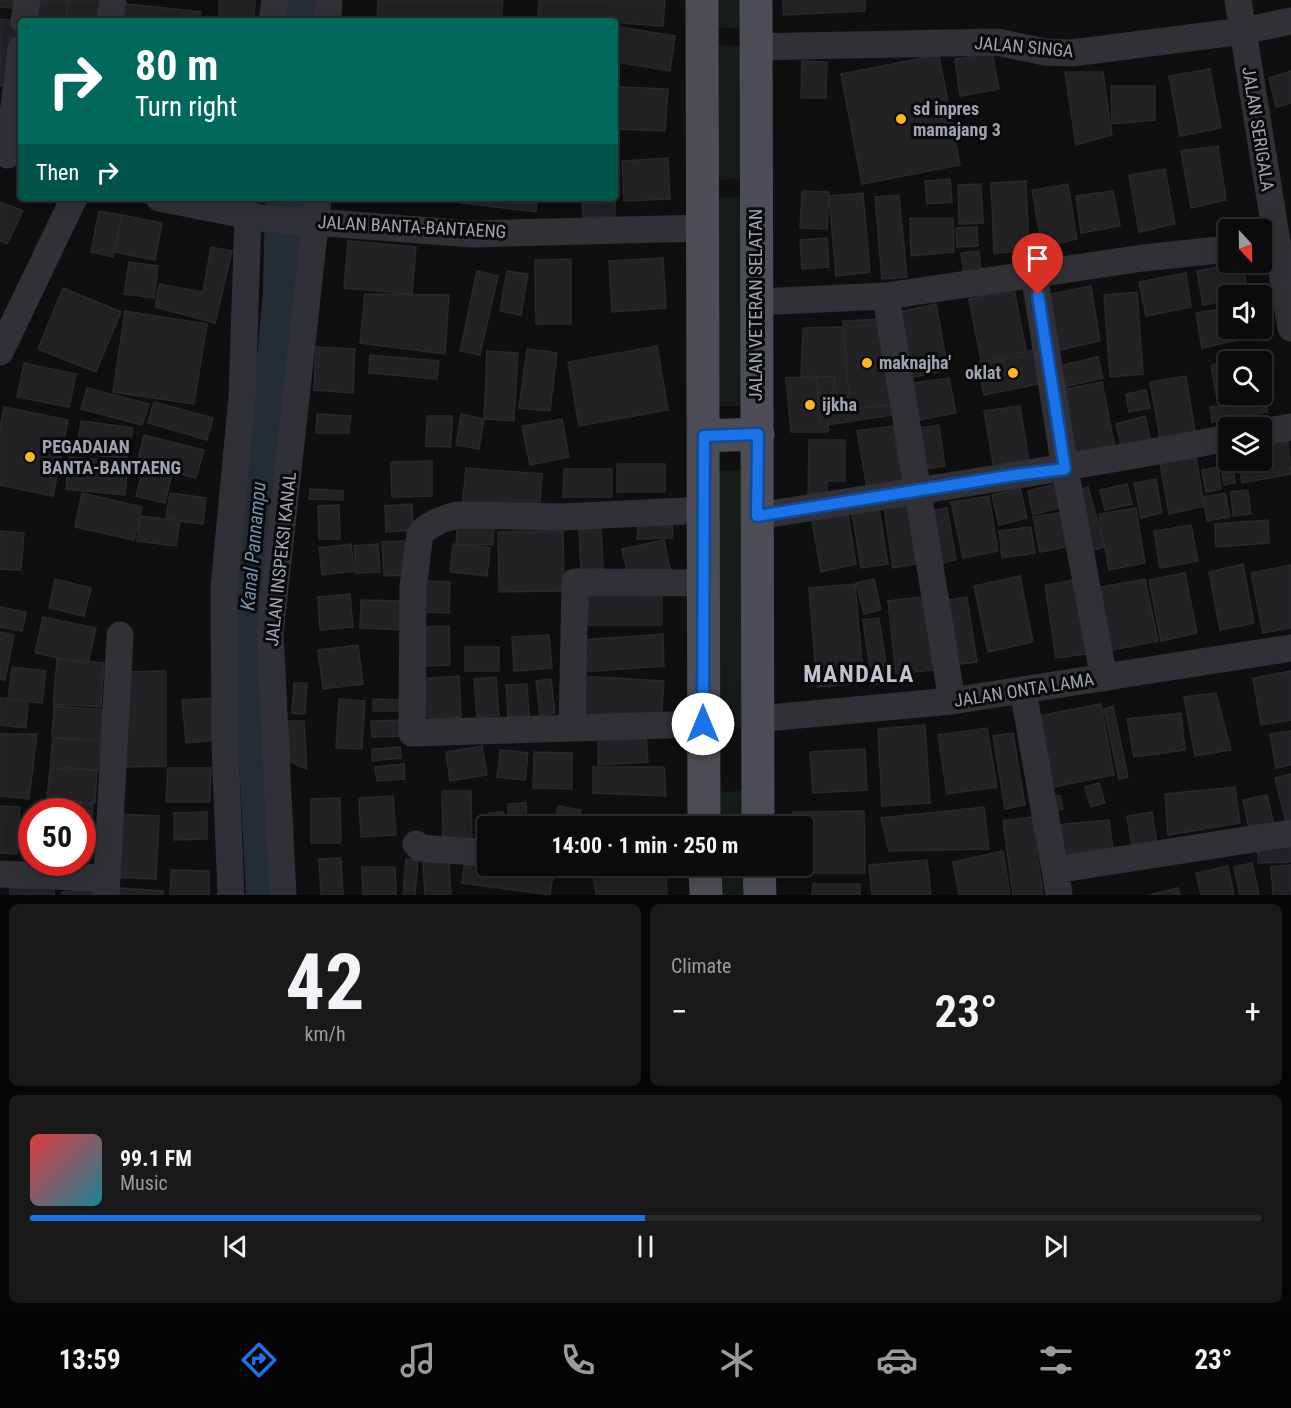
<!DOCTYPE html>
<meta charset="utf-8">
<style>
body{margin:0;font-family:"Roboto Condensed",sans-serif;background:#19191a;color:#f1f3f6;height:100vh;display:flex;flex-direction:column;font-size:22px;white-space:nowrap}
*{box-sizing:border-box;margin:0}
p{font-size:20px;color:#9a9b9d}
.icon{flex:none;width:33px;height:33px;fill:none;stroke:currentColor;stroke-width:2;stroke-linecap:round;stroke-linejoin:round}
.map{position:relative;height:895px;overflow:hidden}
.details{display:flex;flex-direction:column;gap:9px;padding:9px;background:#060607;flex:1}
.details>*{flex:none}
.top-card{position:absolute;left:18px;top:18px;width:600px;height:183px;border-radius:6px;box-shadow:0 3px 15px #0003,0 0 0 2px #2b2b2d;background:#00695c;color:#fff;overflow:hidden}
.needle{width:39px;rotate:158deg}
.tools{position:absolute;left:1218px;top:219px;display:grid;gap:12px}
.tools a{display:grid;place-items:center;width:54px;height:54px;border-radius:6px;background:#0b0b0c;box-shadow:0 3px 15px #0003,0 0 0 2px #2b2b2d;font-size:30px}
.speed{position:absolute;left:18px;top:798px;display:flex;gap:12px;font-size:30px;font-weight:700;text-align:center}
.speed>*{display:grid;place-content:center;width:78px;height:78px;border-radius:50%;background:#0b0b0c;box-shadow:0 3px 15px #0003,0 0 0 2px #2b2b2d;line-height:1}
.speed .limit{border:9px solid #d22;background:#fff;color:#111}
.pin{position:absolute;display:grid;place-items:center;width:51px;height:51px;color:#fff;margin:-62px -26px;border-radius:50% 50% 50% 0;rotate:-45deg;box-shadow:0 0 6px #0007}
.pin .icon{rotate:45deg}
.me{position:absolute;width:66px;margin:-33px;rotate:0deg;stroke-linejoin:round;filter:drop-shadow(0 0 4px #0008)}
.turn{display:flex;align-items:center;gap:21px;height:126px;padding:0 18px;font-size:27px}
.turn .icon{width:78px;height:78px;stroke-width:2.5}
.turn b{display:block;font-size:42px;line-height:51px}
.then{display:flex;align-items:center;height:57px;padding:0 18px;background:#0003;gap:12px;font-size:22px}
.big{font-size:45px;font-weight:700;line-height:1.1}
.details .card{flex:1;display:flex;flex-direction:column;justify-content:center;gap:9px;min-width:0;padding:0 21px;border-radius:9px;background:#19191a}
.details .dial{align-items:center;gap:0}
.dial b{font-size:78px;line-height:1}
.song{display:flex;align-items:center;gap:18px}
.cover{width:72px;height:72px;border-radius:9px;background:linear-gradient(135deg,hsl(0 70% 55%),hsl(190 70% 35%))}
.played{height:6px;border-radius:3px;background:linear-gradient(90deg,#1a73e8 50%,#2b2b2d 50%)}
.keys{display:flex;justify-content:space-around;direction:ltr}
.heat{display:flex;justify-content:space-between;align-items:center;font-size:33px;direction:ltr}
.details .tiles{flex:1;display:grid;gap:9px;grid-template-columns:1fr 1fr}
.card:last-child{grid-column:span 2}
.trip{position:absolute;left:477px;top:816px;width:336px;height:60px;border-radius:6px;background:#0b0b0c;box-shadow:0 3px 15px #0003,0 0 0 2px #2b2b2d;font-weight:700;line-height:60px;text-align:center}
.tab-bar{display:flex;height:96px;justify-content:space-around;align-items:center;background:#040405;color:#9a9b9d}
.tab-bar .icon{width:42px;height:42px}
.tab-bar .selected{color:#1a73e8}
.tab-bar b{font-size:27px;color:#f1f3f6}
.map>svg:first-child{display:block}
.green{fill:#151b16}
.water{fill:#252d34}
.building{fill:#222225;stroke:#29292d;stroke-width:1.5}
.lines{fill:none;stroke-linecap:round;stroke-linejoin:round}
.minor{stroke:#303136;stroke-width:27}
.major{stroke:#4c4d55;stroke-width:33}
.route-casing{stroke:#114b97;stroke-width:15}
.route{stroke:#1a73e8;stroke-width:10}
.poi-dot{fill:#fbb81c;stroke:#0a0a0b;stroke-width:2}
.labels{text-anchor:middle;stroke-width:6;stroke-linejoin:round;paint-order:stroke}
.street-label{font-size:18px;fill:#9fa4b2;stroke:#0a0a0b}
.poi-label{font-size:18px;font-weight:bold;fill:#9fa4b2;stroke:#0a0a0b;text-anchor:start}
.water-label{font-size:20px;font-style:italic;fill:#7391b0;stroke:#0a0a0b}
.district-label{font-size:24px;font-weight:bold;letter-spacing:1.5px;fill:#c0c3ce;stroke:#0a0a0b}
</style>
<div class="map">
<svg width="1291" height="895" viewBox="0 0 1291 895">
<rect width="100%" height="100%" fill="#0f0f10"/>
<!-- green -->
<path class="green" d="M702,0H756L755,30L702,26Z
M702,44L755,47L756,179L703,180Z
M703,197H756L757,406H704Z
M757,470L756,731L703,724L704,471Z
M758,789V826H704V794Z
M705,866H759L760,895H706Z"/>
<!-- water -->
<path class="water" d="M284,0H319L318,21H282Z
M265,198H307L259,625L275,895H246L232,629L263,292Z"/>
<!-- building -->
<path class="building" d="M0,0H23L22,9L0,7Z
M33,0H68L66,20L32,17Z
M69,0H109L106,21L66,20Z
M378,0H503L501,21H377Z
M539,0H665L663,26L538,17Z
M783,0H865V11L784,15Z
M219,1H255L254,20H219Z
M119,3L201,12L200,21H117Z
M0,19L19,21L12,87L0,86Z
M620,27L675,36L670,71L615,62Z
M992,53L999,89L960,96L955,59Z
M939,55L960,165L862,184L841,74Z
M802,61L827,62L826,98H801Z
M1210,69L1221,128L1180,136L1169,76Z
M1291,71V103L1276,107L1269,78Z
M1065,72H1103L1112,135L1076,145Z
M1111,86H1155V120L1112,124Z
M619,87L668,89L665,131L617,129Z
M1218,146L1226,200L1191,208L1181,151Z
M668,158L670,199L624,201L622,161Z
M1165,169L1175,224L1139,232L1129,175Z
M950,179L952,202L927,204L925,181Z
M1026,181L1029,251L994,253L991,183Z
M981,184L983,223L959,224L958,185Z
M1068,184L1077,239L1042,247L1032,190Z
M802,191L829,192L827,229L800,228Z
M1113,191L1120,226L1081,233L1076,196Z
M863,193L870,272L836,276L829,196Z
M899,195L907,277L882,279L875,197Z
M456,198H537L536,212L455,202Z
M582,198H615V216L583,217Z
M0,202L23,211L7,244L0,241Z
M99,211L122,215L113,257L91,252Z
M122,215L162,223L155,260L114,252Z
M910,218H953L954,252L911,256Z
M977,227L978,246L957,247L956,228Z
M827,238L829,267L802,269L800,240Z
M348,241L416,247L412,294L344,288Z
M211,247L232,251L215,323L155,307L159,284L203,292Z
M979,251L981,271L964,273L961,253Z
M663,258L666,308L612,312L609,261Z
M571,259V324H536L535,260Z
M129,262L158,266L154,298L124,294Z
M1243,262L1248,295L1228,296V300L1203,305L1197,271Z
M477,271L498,276L480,355L460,351Z
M507,271L528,274L521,315L500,311Z
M1186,273L1191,307L1146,316L1139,282Z
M1091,286L1100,341L1055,351L1047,295Z
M63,288L121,312L96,372L38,349Z
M1014,289L1027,355L982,365L969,299Z
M1137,292L1143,374L1110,377L1104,295Z
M365,294L449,295L445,354L360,343Z
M936,304L948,370L904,379L890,314Z
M1228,308V328H1246L1247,338L1202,348L1196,313Z
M125,311L207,324L194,404L113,392Z
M882,319L892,405L850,409L843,321Z
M878,326L899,414L821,426L816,374L801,378L803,328Z
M657,346L668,410L579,426L568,362Z
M316,347L355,349L353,393L314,390Z
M1041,348L1048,382L984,395L977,363Z
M527,349L557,353L550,411L519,408Z
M487,351L518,353L514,421L484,419Z
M370,355L439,361L437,379L369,373Z
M1258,356V362H1228V394H1238L1217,399L1211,365Z
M1098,357L1103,378L1059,388L1054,367Z
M24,363L76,374L69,407L17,397Z
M835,376L828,432H791L786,378Z
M1186,376L1195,431L1160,438L1150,382Z
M949,378L956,413L918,420L913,383Z
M1102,382L1115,448L1070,457L1056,391Z
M87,388L149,404L142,425L81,409Z
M1146,390L1150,408L1129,412L1126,394Z
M1265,397L1268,412L1212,422L1210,407Z
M154,402L213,418L207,440L148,423Z
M1020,406L1029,461L994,468L984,411Z
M4,407L68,420L53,496L0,485V428Z
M317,414L351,416L349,433H316Z
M461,414L484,419L479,449L456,445Z
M427,416H452L451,447L426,446Z
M1145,416L1153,450L1124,457L1116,424Z
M562,419L569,457L530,465L522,426Z
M81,421L133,428L127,458L76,454Z
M939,425L945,466L918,470L912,429Z
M893,426L902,481L867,488L857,431Z
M1287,434L1291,474L1242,483L1238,460H1262V437Z
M144,435L204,450L196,478L137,463Z
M809,440H845V481H827V499L808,496Z
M1195,451L1204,506L1169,514L1159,457Z
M69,457L128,462L125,495L66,489Z
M1228,457V460H1232L1235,483L1224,485L1220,458Z
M432,461V496L392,497L391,462Z
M617,464H665V492H617Z
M144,466L172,473L165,503L136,496Z
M1218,467L1221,489L1206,492L1202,470Z
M466,468L542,474L539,515L462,510Z
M564,469H612V497H563Z
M1156,479L1162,513L1141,518L1134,483Z
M1060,483L1066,506L1033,515L1028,491Z
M1127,484L1132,504L1105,510L1100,490Z
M1088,487L1105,547L1088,551L1072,492Z
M1020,488L1027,518L999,525L992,495Z
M310,489L343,491V500L309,499Z
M1248,490L1251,514L1233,516L1231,492Z
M82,493L142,507L134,540L75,527Z
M170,493L206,498L203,524L166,519Z
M1225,493L1230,517L1207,521L1203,497Z
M989,496L998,551L963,558L951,502Z
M907,497L917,564L893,568L883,501Z
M878,503L888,564L861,568L851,507Z
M412,504L413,530L386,532L385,506Z
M339,505L340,539H319L318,506Z
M947,508L956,560L935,564L926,512Z
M1136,508L1145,563L1109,570L1099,514Z
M847,509L856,564L821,572L811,515Z
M1069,511L1076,545L1040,552L1033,517Z
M638,515H673L672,538L637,539Z
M140,516L180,521L176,546L137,541Z
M458,518L494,520L493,545L456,544Z
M1268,520L1269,543L1216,547L1215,524Z
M1191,525L1198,561L1160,568L1154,531Z
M601,527L603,568L581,570L579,529Z
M1031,527L1035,553L1002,558L999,531Z
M0,531L24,533L21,570L0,569Z
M563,531L564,591L499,592L498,532Z
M664,540L670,569L629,579L622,549Z
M408,541L410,575L384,576L382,542Z
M351,544L354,571L322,575L319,548Z
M378,544L380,572L356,573L354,546Z
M453,544L490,548L487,576L450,572Z
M1243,564L1254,623L1220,630L1209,572Z
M1291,565V628L1263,633L1251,573Z
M1185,573L1197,633L1161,641L1149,580Z
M1020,576L1033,642L988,652L974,586Z
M55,579L91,588L84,616L49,608Z
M874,579L881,610L864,614L856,583Z
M1080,579L1092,653L1056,658L1045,585Z
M1145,579L1158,641L1107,651L1095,588Z
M425,581L450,582L449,613L423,612Z
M855,584L864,683L817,687L809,588Z
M589,593L662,594V625H588Z
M350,594L353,627L320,630L318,597Z
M932,596L940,669L896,674L888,601Z
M967,597L977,662L953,665L944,601Z
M361,600L404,601L403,630L360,628Z
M0,607L26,612L22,631L0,627Z
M43,617L96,628L88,664L35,653Z
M879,618L889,683L872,685L863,620Z
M449,626L450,665L421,666L419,627Z
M0,632L14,635L5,680L0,679Z
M663,634L664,666L582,672L584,640Z
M549,635L552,668L514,671L512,637Z
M358,645L363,684L323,689L318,650Z
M465,647H499V671H465Z
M57,659L104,663L101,707L53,704Z
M12,667L46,671L42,703L8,699Z
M166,671V766L125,767L124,672Z
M1291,671V720L1261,725L1253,678Z
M459,676L461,717L422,720L420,679Z
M578,676L664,681L661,723L575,718Z
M496,677L499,715L477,717L474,679Z
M551,679L555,713L540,715L536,681Z
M294,683H307L305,714L292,713Z
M527,684L529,716L508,717L506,685Z
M1216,693L1231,750L1195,756L1184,697Z
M0,698L28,701L26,728L0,725Z
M214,698L218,740L186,743L182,700Z
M339,699L365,701L362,749L336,748Z
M373,699L407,700V711H373Z
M1101,704L1114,775L1042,789L1028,718Z
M54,706L102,710L100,740L52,737Z
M1113,706L1128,777L1119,779L1104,709Z
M1181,713L1185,750L1134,757L1127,719Z
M405,720L406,736L372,737L371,721Z
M288,721H304L307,769L290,762Z
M925,725L930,803L882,806L878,729Z
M987,728L997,787L947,794L938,735Z
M1291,731V765L1276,768L1270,734Z
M1013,733L1025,805L1005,809L993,736Z
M0,734H37L29,799L0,796Z
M646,734L648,762L598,765V735Z
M53,738L100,742L98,770L50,766Z
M482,746L487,775L450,781L446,752Z
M400,747L401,758L372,761V749Z
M865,749L867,790L813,793L810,752Z
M500,750L528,753L525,780L497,777Z
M534,752L572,753V789L533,788Z
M404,764L405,779L377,781L375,767Z
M593,767H664L666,796L593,793Z
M50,768L97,771L95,803L47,800Z
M168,768H211L210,802H166Z
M1291,774V821L1286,822L1275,778Z
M1099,783L1105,803L1091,807L1085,787Z
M1235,787L1240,823L1168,835L1165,794Z
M442,791H471L472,840L443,841Z
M1060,795L1063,809L1047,813L1044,799Z
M1267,795L1275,829L1250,834L1243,800Z
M393,796L396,835L361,837L359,798Z
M340,798L341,843H311V799Z
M46,801L93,804L89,862H82V812H45Z
M526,803L527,826H508V804Z
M0,806L20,807L17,854L0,853Z
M558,806L581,810L578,826H555Z
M984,807L989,849L889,851L881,818Z
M864,811L865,873H793V866H802V826H793V812Z
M207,812V839L174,840V813Z
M503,812L504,826H490L489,813Z
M1152,812L1157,844L1132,847L1127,816Z
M114,814L159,816L156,879L110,877Z
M1032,817L1043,895H1013L1003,821Z
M1109,820L1114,856L1062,864L1056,825Z
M666,822V826H618V824Z
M1258,847H1291V862L1258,863Z
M1003,851L1010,895H959L953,862Z
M466,854L488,866L554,868L550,895L462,883Z
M341,858L343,895H321L319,859Z
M406,859L418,860L415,895H403Z
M927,860L931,895H872L869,865Z
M449,861L451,895H425L423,862Z
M1252,863L1259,895H1240L1234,867Z
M1291,865V895H1273L1271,867Z
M613,866H666L667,895H596L592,868Z
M1228,866L1234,895H1201L1196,873Z
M362,867H395L396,895H363Z
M171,870L209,871V895H170Z
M813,884H860V895H812Z
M54,887V895H10V888Z
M120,888L163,891V895H119Z
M1178,888L1180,895H1149Z
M96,889L97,895H62V892Z"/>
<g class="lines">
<!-- minor -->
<path class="minor" d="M1238,0L1291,328
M24,21L27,0
M110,21L113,0
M272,21L275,0
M328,21L329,0
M755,47L997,42L1045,52L1072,53L1243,31L1291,21
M8,155L21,49
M159,198L261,218L472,234L703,228
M1034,273L1065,469L1104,678
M886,296L952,701
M756,302L886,296L1143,258L1228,249
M0,352L74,198
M1262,432L1291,427
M757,516C914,491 1072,468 1228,438
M1023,690L1055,870L1291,833
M756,719L952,701L1291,648
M703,724L412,733L413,587L420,534C430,523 443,519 457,515L562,517L705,510
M572,728L575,582L704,583
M416,844L420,848L488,853
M1055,870L1059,895
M0,874L105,878
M106,895L120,635
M231,895L225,746L224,588L242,397L248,216
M283,895L270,633L318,198"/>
<!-- major -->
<path class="major" d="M702,0L704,826
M756,0L758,826
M704,436L758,434
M705,866L706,895
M759,866L760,895"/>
</g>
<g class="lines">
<defs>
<path id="route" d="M703,724L704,436L758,434L757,516L1015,475L1065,469L1038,295"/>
</defs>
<!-- route casing -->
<use href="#route" class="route-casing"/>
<!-- route -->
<use href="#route" class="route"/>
</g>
<!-- markers -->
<g class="poi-dot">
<circle cx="901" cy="119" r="6"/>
<circle cx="867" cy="363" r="6"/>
<circle cx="1013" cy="373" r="6"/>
<circle cx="810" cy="405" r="6"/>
<circle cx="30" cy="457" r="6"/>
</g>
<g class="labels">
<!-- street labels -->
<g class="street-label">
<text transform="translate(1024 47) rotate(5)" y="6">JALAN SINGA</text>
<text transform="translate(1258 129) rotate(81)" y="6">JALAN SERIGALA</text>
<text transform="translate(412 227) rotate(3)" y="6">JALAN BANTA-BANTAENG</text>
<text transform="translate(756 305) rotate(-90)" y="6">JALAN VETERAN SELATAN</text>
<text transform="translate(281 559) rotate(-84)" y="6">JALAN INSPEKSI KANAL</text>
<text transform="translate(1024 690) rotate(-9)" y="6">JALAN ONTA LAMA</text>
</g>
<!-- poi labels -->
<g class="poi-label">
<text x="913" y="115">sd inpres<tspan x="913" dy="21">mamajang 3</tspan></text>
<text x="879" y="369">maknajha'</text>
<text x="1001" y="379" text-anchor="end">oklat</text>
<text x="822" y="411">ijkha</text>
<text x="42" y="453">PEGADAIAN<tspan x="42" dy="21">BANTA-BANTAENG</tspan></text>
</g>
<!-- water labels -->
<g class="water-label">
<text transform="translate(253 546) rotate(-85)" y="7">Kanal Pannampu</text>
</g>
<!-- district labels -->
<g class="district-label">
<text x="859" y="682">MANDALA</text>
</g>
</g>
</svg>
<div class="tools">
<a><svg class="needle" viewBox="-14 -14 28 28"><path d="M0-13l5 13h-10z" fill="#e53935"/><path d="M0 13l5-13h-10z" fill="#9a9b9d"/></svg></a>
<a><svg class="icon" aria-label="sound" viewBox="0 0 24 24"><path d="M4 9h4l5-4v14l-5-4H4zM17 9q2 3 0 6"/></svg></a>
<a><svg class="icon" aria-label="search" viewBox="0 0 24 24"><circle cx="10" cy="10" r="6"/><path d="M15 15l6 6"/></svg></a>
<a><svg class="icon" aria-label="layers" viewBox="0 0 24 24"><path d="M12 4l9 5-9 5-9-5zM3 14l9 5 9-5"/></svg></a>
</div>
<div class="speed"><div class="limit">50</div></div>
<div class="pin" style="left:1038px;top:295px;background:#d93025"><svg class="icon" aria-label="arrive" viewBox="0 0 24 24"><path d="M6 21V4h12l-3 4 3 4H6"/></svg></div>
<svg class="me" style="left:703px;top:724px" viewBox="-20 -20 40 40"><circle r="19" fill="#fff"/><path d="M0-13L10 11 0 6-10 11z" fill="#1a73e8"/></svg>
<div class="trip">14:00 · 1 min · 250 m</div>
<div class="top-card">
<div class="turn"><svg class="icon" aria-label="right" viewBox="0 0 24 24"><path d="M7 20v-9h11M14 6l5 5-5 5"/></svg><div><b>80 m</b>Turn right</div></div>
<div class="then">Then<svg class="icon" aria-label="right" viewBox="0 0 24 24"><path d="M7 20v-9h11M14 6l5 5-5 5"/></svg></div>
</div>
</div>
<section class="details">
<div class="tiles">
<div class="card dial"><b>42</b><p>km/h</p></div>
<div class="card"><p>Climate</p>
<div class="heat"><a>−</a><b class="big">23°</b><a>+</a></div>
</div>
<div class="card">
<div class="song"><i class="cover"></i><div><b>99.1 FM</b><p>Music</p></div></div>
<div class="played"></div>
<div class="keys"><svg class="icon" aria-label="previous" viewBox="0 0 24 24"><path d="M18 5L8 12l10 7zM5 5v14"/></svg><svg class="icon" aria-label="pause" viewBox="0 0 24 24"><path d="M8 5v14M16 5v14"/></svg><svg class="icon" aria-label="next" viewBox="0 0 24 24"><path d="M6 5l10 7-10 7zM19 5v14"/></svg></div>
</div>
</div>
</section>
<nav class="tab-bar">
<b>13:59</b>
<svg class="icon selected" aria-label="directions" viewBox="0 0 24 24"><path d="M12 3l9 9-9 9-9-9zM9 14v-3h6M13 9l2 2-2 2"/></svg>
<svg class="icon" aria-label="music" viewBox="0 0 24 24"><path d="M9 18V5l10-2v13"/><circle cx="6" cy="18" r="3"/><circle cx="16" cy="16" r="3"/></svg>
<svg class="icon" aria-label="phone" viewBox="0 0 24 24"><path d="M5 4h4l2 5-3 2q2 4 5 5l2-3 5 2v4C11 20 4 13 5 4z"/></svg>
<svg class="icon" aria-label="climate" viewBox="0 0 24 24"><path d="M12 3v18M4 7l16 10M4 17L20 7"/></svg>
<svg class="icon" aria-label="car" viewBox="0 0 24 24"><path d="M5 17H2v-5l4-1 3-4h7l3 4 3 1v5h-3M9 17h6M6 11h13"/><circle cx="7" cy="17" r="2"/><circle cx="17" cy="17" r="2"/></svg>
<svg class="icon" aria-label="filters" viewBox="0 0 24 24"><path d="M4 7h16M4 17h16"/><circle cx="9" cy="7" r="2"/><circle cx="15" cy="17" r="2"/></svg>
<b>23°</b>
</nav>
